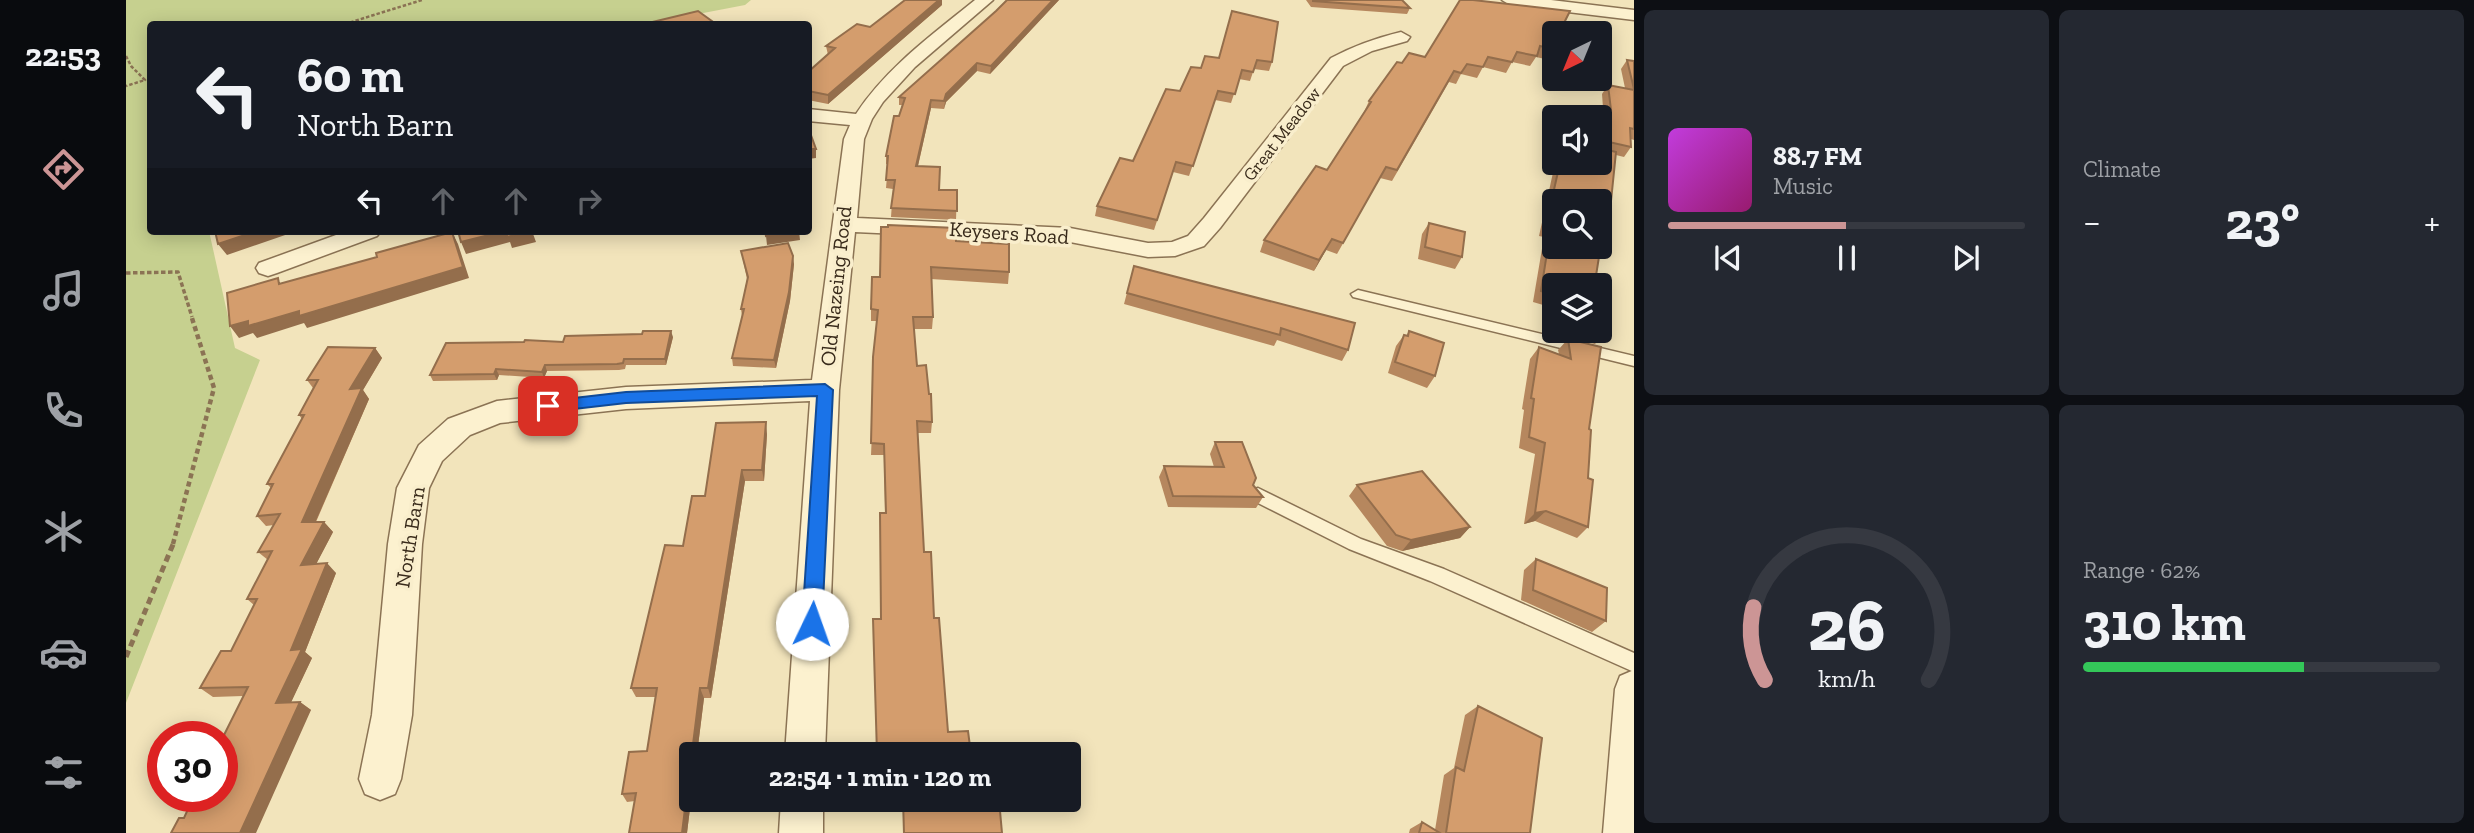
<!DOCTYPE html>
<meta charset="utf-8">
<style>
body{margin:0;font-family:"Zilla Slab",serif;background:#242831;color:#f1f3f6;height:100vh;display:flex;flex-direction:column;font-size:26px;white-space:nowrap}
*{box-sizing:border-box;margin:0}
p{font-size:23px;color:#9ea1a6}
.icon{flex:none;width:38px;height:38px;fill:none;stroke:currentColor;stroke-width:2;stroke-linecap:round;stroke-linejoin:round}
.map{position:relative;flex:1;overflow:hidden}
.panel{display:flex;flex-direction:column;gap:10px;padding:10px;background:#0d0f14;width:840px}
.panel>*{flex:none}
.top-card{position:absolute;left:21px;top:21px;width:665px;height:214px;border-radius:7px;box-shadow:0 4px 18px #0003;background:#171b24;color:#f1f3f6;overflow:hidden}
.needle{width:46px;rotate:223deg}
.fabs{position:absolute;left:1416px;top:21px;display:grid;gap:14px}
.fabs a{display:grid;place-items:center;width:70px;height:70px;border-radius:7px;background:#171b24;box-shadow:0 4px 18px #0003;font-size:35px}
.speed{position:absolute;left:21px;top:721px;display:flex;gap:14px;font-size:35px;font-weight:700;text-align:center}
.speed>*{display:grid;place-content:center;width:91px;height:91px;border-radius:50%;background:#171b24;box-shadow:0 4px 18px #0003;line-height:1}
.speed .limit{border:10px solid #d22;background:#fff;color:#111}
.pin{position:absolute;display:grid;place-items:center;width:60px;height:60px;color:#fff;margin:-30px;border-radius:14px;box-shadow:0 4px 10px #0006}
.me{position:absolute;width:77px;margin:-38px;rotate:3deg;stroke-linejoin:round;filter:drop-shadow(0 0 5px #0008)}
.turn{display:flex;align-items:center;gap:24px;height:147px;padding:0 35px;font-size:32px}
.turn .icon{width:91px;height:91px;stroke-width:2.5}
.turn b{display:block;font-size:49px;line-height:60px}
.lanes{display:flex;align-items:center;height:66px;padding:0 35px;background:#0003;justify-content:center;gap:35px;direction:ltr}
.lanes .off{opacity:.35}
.big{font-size:52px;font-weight:700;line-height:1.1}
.panel .widget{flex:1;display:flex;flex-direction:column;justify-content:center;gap:10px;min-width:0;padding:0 24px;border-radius:10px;background:#242831}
.panel .dial{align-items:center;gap:0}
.dial svg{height:182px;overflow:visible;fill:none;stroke:#363941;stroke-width:7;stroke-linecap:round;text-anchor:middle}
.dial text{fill:#f1f3f6;stroke:none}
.song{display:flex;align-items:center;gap:21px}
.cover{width:84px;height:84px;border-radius:10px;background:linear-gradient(135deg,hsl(290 70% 55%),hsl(320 70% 35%))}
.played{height:7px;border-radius:4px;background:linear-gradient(90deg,#cc9595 50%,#363941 50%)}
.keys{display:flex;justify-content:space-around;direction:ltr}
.heat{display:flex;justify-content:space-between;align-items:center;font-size:38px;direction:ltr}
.charge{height:10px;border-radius:5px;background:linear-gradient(90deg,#34c759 62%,#363941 0)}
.panel .tiles{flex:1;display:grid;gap:10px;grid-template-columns:repeat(2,1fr)}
.trip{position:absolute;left:553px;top:742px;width:402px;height:70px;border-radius:7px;background:#171b24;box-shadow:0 4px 18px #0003;font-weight:700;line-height:70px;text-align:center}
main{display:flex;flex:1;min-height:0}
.dock{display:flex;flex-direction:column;width:126px;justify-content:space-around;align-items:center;background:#090b0e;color:#9ea1a6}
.dock .icon{width:49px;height:49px}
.dock .selected{color:#cc9595}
.dock b{font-size:32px;color:#f1f3f6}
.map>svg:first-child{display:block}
.green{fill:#c6d08f}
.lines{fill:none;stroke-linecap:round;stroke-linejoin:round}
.service-casing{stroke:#8b7354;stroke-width:3}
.minor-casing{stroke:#8b7354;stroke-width:3}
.path-far3{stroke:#8b7354;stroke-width:2.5;stroke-dasharray:3.5 2;stroke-linecap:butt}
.path-far2{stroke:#8b7354;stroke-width:3.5;stroke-dasharray:4.5 2.5;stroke-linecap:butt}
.path-far1{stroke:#8b7354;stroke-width:4.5;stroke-dasharray:5 3.5;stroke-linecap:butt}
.path{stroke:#8b7354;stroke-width:5;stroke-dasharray:7 4.5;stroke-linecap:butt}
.service{fill:#fcf1cf;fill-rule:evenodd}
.minor{fill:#fcf1cf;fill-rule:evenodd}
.wall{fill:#b6875e}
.shaded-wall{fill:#946e4c}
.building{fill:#d49d6d;stroke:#946e4c;stroke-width:2;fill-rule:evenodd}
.route{fill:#1a73e8;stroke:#114b97;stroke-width:2}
.labels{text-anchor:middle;stroke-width:7;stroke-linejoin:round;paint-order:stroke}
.far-street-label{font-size:18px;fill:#382a1a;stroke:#f9eecc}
.street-label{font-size:21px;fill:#382a1a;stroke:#f9eecc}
</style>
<main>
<nav class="dock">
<b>22:53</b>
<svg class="icon selected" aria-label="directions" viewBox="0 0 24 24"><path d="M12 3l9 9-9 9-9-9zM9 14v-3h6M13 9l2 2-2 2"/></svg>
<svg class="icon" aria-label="music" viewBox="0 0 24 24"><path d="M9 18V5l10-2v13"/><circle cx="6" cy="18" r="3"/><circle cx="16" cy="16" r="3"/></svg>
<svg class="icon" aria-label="phone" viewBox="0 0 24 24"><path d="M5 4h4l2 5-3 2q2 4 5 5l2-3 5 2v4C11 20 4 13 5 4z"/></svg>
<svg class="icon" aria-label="climate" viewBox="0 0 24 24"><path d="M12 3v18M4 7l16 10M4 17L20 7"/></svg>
<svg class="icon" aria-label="car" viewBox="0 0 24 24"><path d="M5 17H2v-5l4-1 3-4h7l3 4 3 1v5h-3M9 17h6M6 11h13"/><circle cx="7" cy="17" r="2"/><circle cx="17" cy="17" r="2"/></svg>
<svg class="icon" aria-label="filters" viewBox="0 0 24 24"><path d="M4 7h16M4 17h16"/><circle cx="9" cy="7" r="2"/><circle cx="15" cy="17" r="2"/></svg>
</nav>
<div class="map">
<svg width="1508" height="833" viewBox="0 0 1508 833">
<rect width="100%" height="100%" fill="#f2e4bb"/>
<!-- green -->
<path class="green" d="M0,0H625L619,5L520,24H24V231H83L109,348L134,360L0,703Z"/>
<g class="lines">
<defs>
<path id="service" d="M1232,290L1508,356V366L1227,297L1225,294Z
M1132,488L1235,539L1318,569L1508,653V672L1304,581L1223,549L1126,500L1123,495L1126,490Z"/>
<path id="minor" d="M849,0H867L789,67L757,102L746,119L738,139L731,218L944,228L1022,243L1046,242L1062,236L1078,218L1205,58C1228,46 1250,38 1275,32L1284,37L1281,41L1246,51L1217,66L1094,228L1078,246L1049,256L1022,257L944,242L729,232L713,390L699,754H659L684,401L500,409L374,423L344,435L316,461L303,488L296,544L286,715L275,779L269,794L254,800L239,794L233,779L246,715L262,544L271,488L293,445L322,419L371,401L500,387L686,380L718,139L724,125L682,121V109L730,114C761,67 806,35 849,0Z
M1376,0H1425L1508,10V20L1384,5Z
M221,231H255L251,236L151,273L142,276L133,273L130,268L133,263Z
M1508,670V833H1477L1489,689L1494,676Z
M655,800H697V833H653Z"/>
</defs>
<!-- service casing -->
<use href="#service" class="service-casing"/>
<!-- minor casing -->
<use href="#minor" class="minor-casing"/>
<!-- path-far3 -->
<path class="path-far3" d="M219,24L296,0
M0,56L5,66L19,80L0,86"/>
<!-- path-far2 -->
<path class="path-far2" d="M0,273L52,272L66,317"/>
<!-- path-far1 -->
<path class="path-far1" d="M47,544L88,388L65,315"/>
<!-- path -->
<path class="path" d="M0,657L48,542"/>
<!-- service -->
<use href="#service" class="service"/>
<!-- minor -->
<use href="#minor" class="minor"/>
</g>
<!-- wall -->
<path class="wall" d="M881,0H933L864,74L851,71L820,102L818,109L805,108L792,166L813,190H831L830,220L765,217L767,189L760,188L762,164H760V156L776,105H773V97L870,11Z
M1180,0H1276L1284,8L1281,14L1185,7Z
M816,5L702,104L682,100V72L702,55L700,46L744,27Z
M1106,11L1146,62L1143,71L1128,69L1124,81L1113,79L1105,103L1089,100L1063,176L1047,172L1028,230L969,216L971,206L1007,161L1054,91L1093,58Z
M1428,44L1419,59L1410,57L1404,66L1386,62L1380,73L1357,67L1351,78L1335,74L1330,84L1323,82L1266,181L1254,178L1211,254L1200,250L1188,271L1134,252L1138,240L1201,170L1238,112L1243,101L1276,63L1299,57Z
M1501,60L1508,61V140L1505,139V147L1498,157L1490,155L1485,201L1428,285V327L1424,307L1407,302L1418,237L1413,236L1428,168L1432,163H1474V117L1464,116L1471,107L1477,108L1476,94L1482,85L1499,88L1495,69Z
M1303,223L1336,257L1329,269L1292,259L1296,234Z
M830,241L883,272L882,284L805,279L807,317L806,329H788L791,366L806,422L805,433H792L751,754L755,619L759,513L758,455H745L751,321H745V309L754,277Z
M615,251L668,264L664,301L650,368L607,366L606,358L616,316L615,309L621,279Z
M1008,266L1222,350L1216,361L1151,340L1148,346L998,304Z
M1283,331L1309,376L1301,388L1262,373L1270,346L1278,335L1280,336Z
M1429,331H1474L1478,333L1469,344L1429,334Z
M547,337L540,365H500L499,369L493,370L421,371L418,378L373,375L371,380L307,381L304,375L437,342Z
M1442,339L1463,429L1462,527L1451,538L1409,521L1398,524L1409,454L1393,448L1398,410L1396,409L1404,359L1413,347L1433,354L1432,350Z
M249,348L256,358L237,390L243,399L190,522H198L207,532L190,564L210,573L179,652L186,658L165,702H174L185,710L58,818L117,696L87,697L74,688L105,651L128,605L121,599L142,560L132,552L148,525L140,526L131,516L145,488L141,484L176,419L173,415L187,388L181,380Z
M641,434L638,481H619L585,698H578L571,754H565V800L561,833L509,801L501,802L496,794L521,751L529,697H510L505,688L579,496Z
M1089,442L1137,497L1130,508L1042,507L1033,477L1038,466L1088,467L1084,454Z
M1231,485L1344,527L1334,538L1276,551L1261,546L1223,496Z
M1410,559L1480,621L1466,632L1395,600L1398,570Z
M1352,706L1404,833H1283L1284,829L1296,822L1309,830L1318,775L1328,768L1339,715Z"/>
<!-- shaded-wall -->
<path class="shaded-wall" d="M813,0H816V5L702,104V95Z
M927,0H933L864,74L865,66Z
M851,63V71L820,102L818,109L820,94Z
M805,100V108L790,174V166Z
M682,149H690V158L682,159Z
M131,231H165V233L101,255L92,244Z
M379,231H406L410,242L386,248L384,242L340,254L335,242Z
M673,231L674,240L641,245L640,236Z
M326,232L332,244L343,278L181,328L178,323L131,338L127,333L113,338L104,326L122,321L173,311Z
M1206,239L1200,250L1188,271L1193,260Z
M667,256L668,264L664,301L650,368L648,360Z
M545,331L547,337L540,365L539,359Z
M249,348L256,358L237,390L243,399L185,532L176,522L224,389Z
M419,365L421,371L418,378L416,372Z
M370,369L373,375L371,380L368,374Z
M640,422L641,434L638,481L636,470Z
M616,470L619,481L585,698L582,688Z
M1420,511L1409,521L1398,524L1409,513Z
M198,522L207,532L185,574L175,565Z
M1344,527L1334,538L1276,551L1285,540Z
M201,563L210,573L179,652L186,658L161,711L150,703L165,650Z
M574,688L578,698L571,754H566Z
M174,702L185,710L130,833H114Z
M565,760V800L561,833H556Z"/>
<!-- building -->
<path class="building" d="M779,0H813L702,95L682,91V72L709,48L700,46L731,24L744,27Z
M881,0H927L865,66L851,63L820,94L818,101L805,100L790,166L814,167L813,190H831V211L765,208L769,180H760L762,156H760L768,116H773L779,98L773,97L870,11Z
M1187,0H1276L1284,8L1187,1Z
M1334,0H1347L1444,11L1433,33H1428V44L1426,49L1414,46L1411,56L1391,52L1386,62L1362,57L1357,67L1341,64L1335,73L1328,71L1271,170L1260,167L1217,243L1206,239L1193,260L1138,240L1190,166L1201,170L1245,102L1243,101L1271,62L1276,63L1283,53L1299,57Z
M572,11L590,24H518Z
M1106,11L1152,22L1146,62L1131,60L1127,72L1116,70L1109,94L1092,91L1067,166L1050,162L1031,220L971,206L994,158L1007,161L1040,89L1054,91L1065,67L1075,68L1079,56L1093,58Z
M1501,60L1508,61V89Z
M1482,85L1508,90V129L1504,128L1505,147L1474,140V117H1472L1471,107L1485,110Z
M682,127L690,149H682Z
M1474,148L1490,152L1485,201L1482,200L1469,282L1470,285H1428V295L1415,291L1425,227L1420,225L1434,163H1474ZM1428,201H1474V247H1428Z
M1303,223L1339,232L1336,257L1299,247Z
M762,225L830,228V241L883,244V272L805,267L807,317H787L791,366L800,365L803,394H805L806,422L791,421L798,552H805L808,618H813L822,732L842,731L845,754H751L747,619H755L754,513H760L758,444L745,443L747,357L752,310L745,309L746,277H754L755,227H762Z
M89,231H131L92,244Z
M332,231H379L335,242Z
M380,231H403L381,237Z
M639,231H673L640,236Z
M326,232L337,267L173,316V311L122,326V321L104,326L101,293L152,278L153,284L251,257L250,253Z
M662,243L667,256L663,292L648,360L606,358L618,309H615L622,277L615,251Z
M1008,266L1229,323L1222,350L1155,328L1154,335L1001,293Z
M1474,299L1480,324L1478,333L1467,331H1474Z
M517,331H545L539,359H498L497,363L491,364L419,365L416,372L370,369L368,374L304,375L320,343L398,342L399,340L437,342L439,336L516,334Z
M1283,331L1318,343L1309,376L1269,362L1278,335L1282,336Z
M1442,339L1475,347L1463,429L1465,430L1462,478L1467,480L1462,527L1420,511L1409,513L1419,443L1403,437L1408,399L1405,398L1413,347L1445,359Z
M202,347L249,348L224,389L236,388L176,522H198L175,565L201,563L165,650L176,649L150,703L174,702L114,833H45L53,818H58L68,796H96V739L122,687L74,688L95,651H105L131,599H121L146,551L132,552L154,514L131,516L147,484H141L178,415H173L192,380H181Z
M640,422L636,470H616L582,688H574L556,833H503L510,793L496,794L503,752L521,751L531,688H505L539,545L557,546L566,496H579L590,423Z
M1089,442H1116L1130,478L1127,485L1137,497L1047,496L1038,466L1098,467Z
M1296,471L1344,527L1285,540L1270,535L1231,485Z
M1410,559L1481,588L1480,621L1407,590Z
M1352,706L1416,738L1404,833H1320L1330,767L1338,771Z
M777,800H873L876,833H778Z
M1296,822L1314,833H1293Z"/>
<!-- route -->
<path class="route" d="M699,384L707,390L696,624L693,630L686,633L679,630L676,624L691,396L500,403L422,412L414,406L422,401L500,392Z"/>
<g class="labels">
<!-- far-street labels -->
<g class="far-street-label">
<text transform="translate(1156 134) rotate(-52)" y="6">Great Meadow</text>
</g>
<!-- street labels -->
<g class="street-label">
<text transform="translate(883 233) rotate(4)" y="7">Keysers Road</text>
<text transform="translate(710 286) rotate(-84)" y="7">Old Nazeing Road</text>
<text transform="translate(284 537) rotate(-81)" y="7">North Barn</text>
</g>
</g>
</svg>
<div class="fabs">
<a><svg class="needle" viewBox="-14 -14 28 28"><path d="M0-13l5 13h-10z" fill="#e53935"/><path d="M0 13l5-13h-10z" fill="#9ea1a6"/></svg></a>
<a><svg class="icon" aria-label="sound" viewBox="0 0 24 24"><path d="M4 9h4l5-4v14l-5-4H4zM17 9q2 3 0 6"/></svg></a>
<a><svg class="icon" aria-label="search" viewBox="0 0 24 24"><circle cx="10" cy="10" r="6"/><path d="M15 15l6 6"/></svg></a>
<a><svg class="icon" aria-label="layers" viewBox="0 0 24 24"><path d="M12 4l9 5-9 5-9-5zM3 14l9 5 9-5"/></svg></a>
</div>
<div class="speed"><div class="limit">30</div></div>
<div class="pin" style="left:422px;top:406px;background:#d93025"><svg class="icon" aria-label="arrive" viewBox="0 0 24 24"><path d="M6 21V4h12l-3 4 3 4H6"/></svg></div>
<svg class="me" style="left:686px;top:624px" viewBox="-20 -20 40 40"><circle r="19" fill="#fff"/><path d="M0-13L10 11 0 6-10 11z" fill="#1a73e8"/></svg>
<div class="trip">22:54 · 1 min · 120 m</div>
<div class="top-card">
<div class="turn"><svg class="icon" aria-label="left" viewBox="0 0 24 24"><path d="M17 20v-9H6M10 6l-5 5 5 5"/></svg><div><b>60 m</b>North Barn</div></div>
<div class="lanes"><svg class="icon" aria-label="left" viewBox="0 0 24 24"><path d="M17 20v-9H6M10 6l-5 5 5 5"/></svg><svg class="icon off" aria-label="ahead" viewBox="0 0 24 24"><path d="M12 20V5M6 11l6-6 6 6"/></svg><svg class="icon off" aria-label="ahead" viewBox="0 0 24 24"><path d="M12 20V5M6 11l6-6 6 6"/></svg><svg class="icon off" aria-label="right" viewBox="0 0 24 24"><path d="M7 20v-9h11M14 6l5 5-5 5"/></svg></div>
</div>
</div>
<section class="panel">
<div class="tiles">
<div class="widget">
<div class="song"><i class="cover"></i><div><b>88.7 FM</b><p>Music</p></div></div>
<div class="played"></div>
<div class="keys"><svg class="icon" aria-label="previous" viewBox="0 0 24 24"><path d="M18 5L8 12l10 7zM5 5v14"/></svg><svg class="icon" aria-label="pause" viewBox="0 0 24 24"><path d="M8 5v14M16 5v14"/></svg><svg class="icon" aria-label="next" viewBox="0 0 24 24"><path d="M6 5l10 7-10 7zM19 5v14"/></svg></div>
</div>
<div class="widget"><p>Climate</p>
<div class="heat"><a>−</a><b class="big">23°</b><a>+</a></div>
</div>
<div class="widget dial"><svg viewBox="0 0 100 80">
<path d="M14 69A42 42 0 1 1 86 69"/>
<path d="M14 69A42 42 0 0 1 9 37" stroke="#cc9595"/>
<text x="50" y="56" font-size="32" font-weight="700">26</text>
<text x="50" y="72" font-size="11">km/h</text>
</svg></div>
<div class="widget"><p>Range · 62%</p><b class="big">310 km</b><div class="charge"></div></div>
</div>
</section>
</main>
